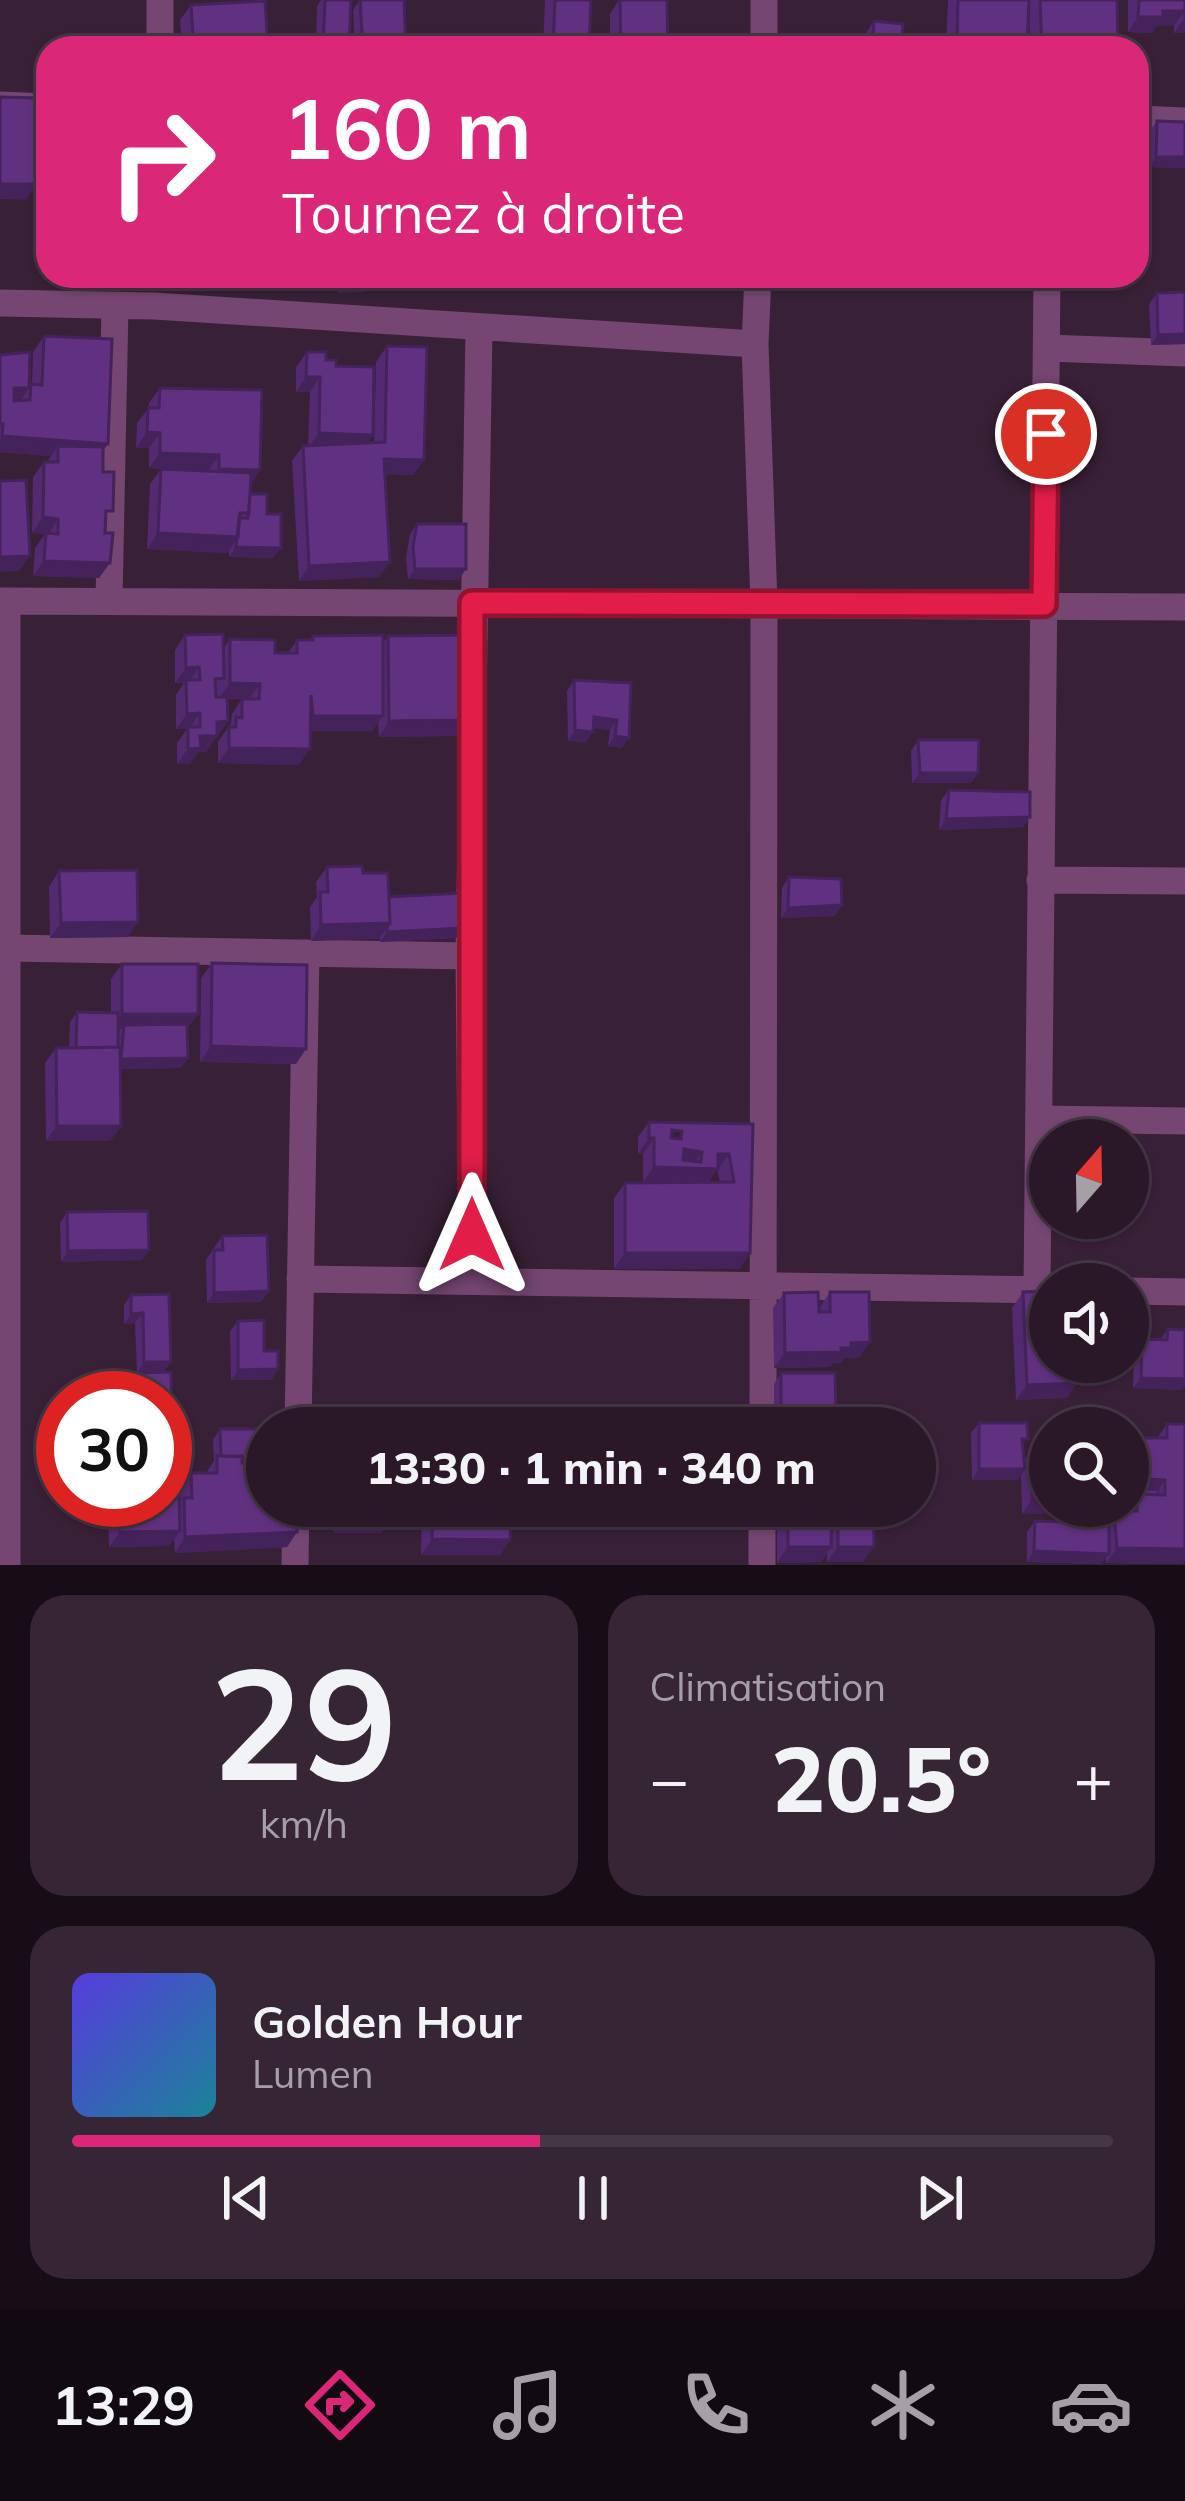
<!DOCTYPE html>
<html lang="fr">
<meta charset="utf-8">
<style>
body{margin:0;font-family:Mulish,sans-serif;background:#362534;color:#f1f3f6;height:100vh;display:flex;flex-direction:column;font-size:45px;white-space:nowrap}
*{box-sizing:border-box;margin:0}
p{font-size:39px;color:#a5a0a8}
.icon{flex:none;width:66px;height:66px;fill:none;stroke:currentColor;stroke-width:2;stroke-linecap:round;stroke-linejoin:round}
.map{position:relative;height:1565px;overflow:hidden}
.sheet{display:flex;flex-direction:column;gap:30px;padding:30px;background:#170d16;flex:1}
.sheet>*{flex:none}
.hud{position:absolute;left:36px;top:36px;width:1113px;height:252px;border-radius:36px;box-shadow:0 3px 9px #0004,0 0 0 3px #463745;background:#db2777;color:#fff;overflow:hidden}
.needle{width:78px;rotate:20deg}
.tools{position:absolute;left:1029px;top:1119px;display:grid;gap:24px}
.tools a{display:grid;place-items:center;width:120px;height:120px;border-radius:50%;background:#2a1828;box-shadow:0 3px 9px #0004,0 0 0 3px #463745;font-size:60px}
.speed{position:absolute;left:36px;top:1371px;display:flex;gap:24px;font-size:60px;font-weight:700;text-align:center}
.speed>*{display:grid;place-content:center;width:156px;height:156px;border-radius:50%;background:#2a1828;box-shadow:0 3px 9px #0004,0 0 0 3px #463745;line-height:1}
.speed .limit{border:18px solid #d22;background:#fff;color:#111}
.pin{position:absolute;display:grid;place-items:center;width:102px;height:102px;color:#fff;margin:-51px;border:6px solid #fff;border-radius:50%;box-shadow:0 3px 12px #0007}
.me{position:absolute;width:132px;margin:-66px;rotate:0deg;stroke-linejoin:round;filter:drop-shadow(0 0 9px #0008)}
.turn{display:flex;align-items:center;gap:42px;height:252px;padding:0 48px;font-size:54px}
.turn .icon{width:156px;height:156px;stroke-width:2.5}
.turn b{display:block;font-size:84px;line-height:102px}
.big{font-size:90px;font-weight:800;line-height:1.1}
.sheet .card{flex:1;display:flex;flex-direction:column;justify-content:center;gap:18px;min-width:0;padding:0 42px;border-radius:36px;background:#362534}
.sheet .dial{align-items:center;gap:0}
.dial b{font-size:156px;line-height:1}
.song{display:flex;align-items:center;gap:36px}
.cover{width:144px;height:144px;border-radius:18px;background:linear-gradient(135deg,hsl(250 70% 55%),hsl(190 70% 35%))}
.played{height:12px;border-radius:6px;background:linear-gradient(90deg,#db2777 45%,#463745 45%)}
.keys{display:flex;justify-content:space-around;direction:ltr}
.heat{display:flex;justify-content:space-between;align-items:center;font-size:66px;direction:ltr}
.sheet .tiles{flex:1;display:grid;gap:30px;grid-template-columns:1fr 1fr}
.card:last-child{grid-column:span 2}
.trip{position:absolute;left:246px;top:1407px;width:690px;height:120px;border-radius:60px;background:#2a1828;box-shadow:0 3px 9px #0004,0 0 0 3px #463745;font-weight:800;line-height:120px;text-align:center}
.dock{display:flex;height:192px;justify-content:space-around;align-items:center;background:#110a10;color:#a5a0a8}
.dock .icon{width:84px;height:84px}
.dock .selected{color:#db2777}
.dock b{font-size:54px;color:#f1f3f6}
.map>svg:first-child{display:block}
.lines{fill:none;stroke-linecap:round;stroke-linejoin:round}
.minor{stroke:#744671;stroke-width:27}
.wall{fill:#532a6f;fill-rule:evenodd}
.shaded-wall{fill:#44225a}
.building{fill:#613181;stroke:#44225a;stroke-width:3;fill-rule:evenodd}
.route-casing{stroke:#92132f;stroke-width:30}
.route{stroke:#e11d48;stroke-width:21}
</style>
<div class="map">
<svg width="1185" height="1565" viewBox="0 0 1185 1565">
<rect width="100%" height="100%" fill="#382036"/>
<g class="lines">
<!-- minor -->
<path class="minor" d="M160,0V48
M764,48V0
M0,105L48,107
M1137,119L1185,121
M758,276L755,344L764,604L763,1428
M0,303L154,306L755,344
M1047,348L1185,353
M0,601L1185,607
M7,601V1565
M109,601L115,306
M1040,880L1185,881
M7,948L469,956
M1039,1119L1185,1121
M300,1279L1050,1290
M472,1281L469,956L479,327
M1037,1290L1047,276
M1128,1291L1185,1292
M298,1428L306,953
M295,1565L296,1506
M762,1565V1506"/>
</g>
<!-- wall -->
<path class="wall" d="M321,0H351L349,48H316L317,6Z
M360,0L406,48H355L353,10Z
M545,0H591L589,48H543Z
M619,0H667L668,48H610V14Z
M948,0H1029L1027,48H946Z
M1029,0H1117L1118,48H1030Z
M1128,0H1185V33H1174V26H1156L1152,33L1128,32Z
M191,5L268,48H182L180,20Z
M874,21L901,48H865L867,31Z
M1157,121L1185,122V168L1149,167V132Z
M338,276H419V279L412,289H398V276L382,277L378,282H371L364,292L338,293Z
M1157,293L1185,344L1151,345L1149,304Z
M44,336L103,451L105,522L99,578L33,576L35,548L45,534L32,533L33,477L44,462H47L51,456L0,452V355L30,386L32,384L33,352Z
M387,346L424,460L413,475L385,474L390,562L379,577L299,581L292,461L303,446H308L310,392H296V367L307,352L336,366L373,435L367,443L374,442L376,362Z
M160,388L260,470L251,484L250,494L267,514L273,558L229,557V550L227,553L147,549L150,484L161,469L149,468V448H136L137,423L149,408V403Z
M417,524L459,580L408,579L406,558L410,534Z
M185,635L223,649L230,639L275,653H288L297,640H310L313,636L383,643L388,636L457,736L379,737L378,722L372,731H310L299,765L218,763V742L231,723L232,714L242,699H249H227L228,721L206,752H198L190,764H177V743L187,729H176V695L184,683H175V650Z
M574,680L631,683L622,748L608,746L610,730L593,728L586,742L568,741L567,691Z
M918,740L978,773L971,783H912L911,751Z
M949,790L1030,817L1023,827L939,830L941,800Z
M327,867L363,873L389,897L464,928L456,938L380,942V937L311,941L310,907L317,897L316,882Z
M59,871L128,937L50,938L49,887Z
M789,877L835,916L781,918L782,888Z
M212,963L296,1064L200,1062L201,978Z
M122,964L187,1029L188,1058L181,1068L120,1069L121,1126L110,1141H46L45,1063L56,1048H69L70,1022L77,1012L111,1013V979Z
M649,1122L753,1124L750,1253L739,1269H614V1198L625,1183L643,1182V1154H638V1137ZM672,1130L682,1131L681,1138H671ZM717,1169L720,1182L708,1183Z
M67,1212L142,1260L61,1262L60,1223Z
M222,1236L269,1291L261,1302L207,1303L206,1260Z
M830,1292L859,1358H844L841,1363H833L830,1367L774,1368L773,1308L784,1293L819,1308Z
M1023,1292L1067,1398L1016,1400L1012,1308Z
M131,1295L171,1362L163,1372L137,1373L135,1323L124,1324V1305Z
M238,1321L278,1369L271,1380H231L230,1331Z
M1168,1329L1182,1390L1133,1388L1134,1349L1142,1339L1160,1340Z
M781,1373H835L828,1424H814V1418L810,1424H774V1384Z
M100,1374L165,1398H93V1384Z
M979,1423L1022,1447L1024,1461L1032,1450L1050,1506H1053L1047,1514H1022L1021,1475L1018,1480H972L971,1433Z
M1114,1423H1130V1438H1157L1167,1424H1185V1560L1182,1564L1106,1563V1558L1101,1564L1027,1562V1532L1035,1521L1106,1523L1110,1516H1107V1506H1128V1428H1111Z
M220,1429L287,1547L175,1553L174,1539L169,1546L109,1547L108,1500H165L179,1505L180,1489L191,1473H206L214,1461L213,1440Z
M334,1506H388V1523L381,1533H334Z
M424,1506H511L510,1540L500,1555H421L422,1508Z
M777,1506H832V1529L838,1520H840V1509L842,1506H874L863,1562H827V1553L821,1562L777,1563Z"/>
<!-- shaded-wall -->
<path class="shaded-wall" d="M1163,11H1184L1174,26H1156L1152,33L1128,32L1138,17Z
M1185,17V33H1174Z
M1156,157H1185V168L1149,167Z
M0,184H37L26,200L0,199Z
M255,276L248,286L219,287L226,277Z
M368,276H398L382,277L378,282H371L364,292L338,293L345,282Z
M684,276H753L747,284L677,287Z
M406,279H419L412,289H398Z
M1185,334V344L1151,345L1158,335Z
M306,377H320L310,392H296Z
M14,388H29L19,403H3Z
M147,432L160,433L149,448H136Z
M319,433L373,435L362,450L308,448Z
M2,436L108,444L97,459L58,446L51,456L0,452V440Z
M160,453L219,455L209,470L149,468Z
M384,459L424,460L413,475L373,474Z
M219,469L260,470L249,486L208,485Z
M43,517L58,519L48,535L32,533Z
M158,533L238,537L227,553L147,549Z
M236,547L281,548L273,558L229,557Z
M30,556L19,571L0,572V557Z
M44,561L110,563L99,578L33,576Z
M390,562L379,577L299,581L309,566Z
M415,569H466L459,580L408,579Z
M199,667L189,682L175,683L186,668Z
M230,683L260,684L249,699L219,698Z
M200,713L189,729H176L187,714Z
M313,716H383L372,731H302Z
M594,717L617,720L610,730L586,728Z
M468,720L457,736L379,737L389,721Z
M228,721L206,752H198L190,764H177L188,749L217,722Z
M575,730L593,732L586,742L568,741Z
M615,736L629,738L622,748L608,746Z
M229,748L310,749L299,765L218,763Z
M920,773H978L971,783H912Z
M1030,817L1023,827L939,830L946,819Z
M842,905L835,916L781,918L788,908Z
M138,922L128,937L50,938L61,923Z
M390,923L379,939L311,941L321,925Z
M464,928L456,938L380,942L387,932Z
M122,1014H198L187,1029L124,1025L121,1029H111Z
M211,1046L306,1049L296,1064L200,1062Z
M188,1058L181,1068L114,1069L121,1059Z
M57,1126H121L110,1141H46Z
M649,1138H654L643,1154H638Z
M684,1149L702,1152L691,1167L677,1165Z
M718,1154H729L707,1184L643,1182L654,1167L708,1168Z
M149,1250L142,1260L61,1262L68,1251Z
M625,1253H750L739,1269H614Z
M269,1291L261,1302L207,1303L214,1293Z
M143,1313L135,1323L124,1324L131,1314Z
M870,1342L859,1358H844L841,1363H833L830,1367L774,1368L785,1353L841,1348L851,1343Z
M144,1362H171L163,1372L137,1373Z
M278,1369L271,1380H231L238,1370Z
M1141,1378L1185,1379V1386L1182,1390L1133,1388Z
M1077,1383L1067,1398L1016,1400L1027,1385Z
M821,1406L810,1424H774L781,1413Z
M821,1413H836L828,1424H814Z
M221,1458H267V1468Z
M979,1469H1025L1018,1480H972Z
M1144,1479L1165,1480L1155,1495L1137,1489Z
M1050,1498V1506H1053L1047,1514H1022L1032,1499Z
M1128,1501H1137L1126,1517L1114,1511L1110,1516H1107L1114,1506H1128Z
M1065,1506H1105L1099,1514L1060,1513Z
M341,1522L388,1523L381,1533H334Z
M180,1531L169,1546L109,1547L120,1532Z
M297,1532L287,1547L175,1553L185,1537Z
M432,1539L510,1540L500,1555H421Z
M788,1547H831L821,1562L777,1563Z
M838,1547H874L863,1562H827Z
M1117,1548L1185,1549V1560L1182,1564L1106,1563Z
M1034,1551L1109,1554L1101,1564L1027,1562Z"/>
<!-- building -->
<path class="building" d="M325,0H351L349,48H323Z
M360,0H404L406,48H363Z
M555,0H591L589,48H553Z
M620,0H667L668,48H621Z
M958,0H1029L1027,48H957Z
M1040,0H1117L1118,48H1042Z
M1139,0H1185V17L1184,11H1163V17H1138Z
M265,1L268,48H194L191,5Z
M874,21L903,24L901,48H872Z
M0,97L38,98L37,184H0Z
M1157,121L1185,122V157H1156Z
M345,276H371V282H345Z
M1185,292V334L1158,335L1157,293Z
M44,336L112,339L108,444L2,436L3,424H0V355L30,352L29,388H14V401L30,400L31,384L42,385Z
M387,346L427,347L424,460L384,459L390,562L309,566L303,446L385,442Z
M307,352H326V360H336V366L374,367L373,435L319,433L320,377H306Z
M160,388L262,390L260,470L219,469V455L160,453V433L147,432L148,408H159Z
M58,446L103,447V472H114L113,511H106L105,533H113L110,563L44,561L46,533L58,534V519L43,517L44,462H58Z
M161,469L251,473L249,513H240L238,537L158,533Z
M26,480L30,556L0,557V481Z
M250,494H267V514H281V548L236,547L239,518H248Z
M417,524H466V569H415L413,547Z
M223,634L224,678L215,679L216,697H227L228,721L217,722V736H200L201,748L188,749V727H200V713L187,714L186,680H200L199,667L186,668L185,635Z
M383,635V716H313L311,695L310,749L229,748V727H236V717L242,718V699H259L260,684L230,683V639L275,640V653H297V640H313V636Z
M466,635L468,720L389,721L388,636Z
M574,680L631,683L629,738L615,736L617,720L594,717L593,732L575,730Z
M918,740H979L978,773H920Z
M949,790L1030,792V817L946,819Z
M362,866L363,873H388L390,923L321,925L320,892H328L327,867Z
M137,870L138,922L61,923L59,871Z
M789,877L841,879L842,905L788,908Z
M462,893L464,928L387,932V927L390,923L389,897Z
M212,963L307,965L306,1049L211,1046Z
M122,964H198V1014H122Z
M77,1012L118,1013V1047L76,1048Z
M187,1024L188,1058L121,1059L124,1025Z
M120,1047L121,1126H57L56,1048Z
M649,1122L753,1124L750,1253H625V1183L734,1182L729,1154H718V1169L654,1167V1138H649ZM672,1130L682,1131L681,1139L671,1138ZM684,1149L702,1152L701,1162L683,1160Z
M148,1211L149,1250L68,1251L67,1212Z
M267,1235L269,1291L214,1293V1250H223L222,1236Z
M1050,1291V1362H1076L1077,1383L1027,1385L1023,1292Z
M818,1292L819,1312H830V1292H869L870,1342L851,1343V1348H841V1352L785,1353L784,1293Z
M169,1294L171,1362H144L143,1313L131,1314V1295Z
M264,1320V1351H278V1369L238,1370V1321Z
M1168,1329L1185,1330V1379L1141,1378L1142,1339L1167,1340Z
M171,1372L172,1418H165V1398H100V1374Z
M781,1373H835L836,1413H821V1406L818,1407L817,1413H781Z
M979,1423H1027L1028,1439H1022L1025,1469H979Z
M1114,1423H1130V1438H1167V1424H1185V1549L1117,1548L1114,1511H1137V1501H1128V1428H1114ZM1144,1479L1165,1480V1495L1144,1494Z
M220,1429H267V1458L221,1456Z
M1032,1450H1050V1498L1032,1499Z
M165,1452H178L180,1531L120,1532L119,1500H165Z
M217,1456H242V1463L267,1462V1506H297V1532L185,1537L184,1498H192L191,1473H217Z
M1144,1489L1158,1490V1495L1144,1494Z
M341,1506H388V1523L341,1522Z
M433,1506H511L510,1540L432,1539Z
M788,1506H832L831,1547H788Z
M851,1506H874V1547H838V1520H851Z
M1035,1521L1109,1523V1554L1034,1551Z"/>
<g class="lines">
<defs>
<path id="route" d="M472,1235V603L1044,604L1046,434"/>
</defs>
<!-- route casing -->
<use href="#route" class="route-casing"/>
<!-- route -->
<use href="#route" class="route"/>
</g>
</svg>
<div class="tools">
<a><svg class="needle" viewBox="-14 -14 28 28"><path d="M0-13l5 13h-10z" fill="#e53935"/><path d="M0 13l5-13h-10z" fill="#a5a0a8"/></svg></a>
<a><svg class="icon" aria-label="sound" viewBox="0 0 24 24"><path d="M4 9h4l5-4v14l-5-4H4zM17 9q2 3 0 6"/></svg></a>
<a><svg class="icon" aria-label="search" viewBox="0 0 24 24"><circle cx="10" cy="10" r="6"/><path d="M15 15l6 6"/></svg></a>
</div>
<div class="speed"><div class="limit">30</div></div>
<div class="pin" style="left:1046px;top:434px;background:#d93025"><svg class="icon" aria-label="arrive" viewBox="0 0 24 24"><path d="M6 21V4h12l-3 4 3 4H6"/></svg></div>
<svg class="me" style="left:472px;top:1235px" viewBox="-20 -20 40 40"><path d="M0-17L14 15 0 8-14 15z" fill="#e11d48" stroke="#fff" stroke-width="4"/></svg>
<div class="trip">13:30 · 1 min · 340 m</div>
<div class="hud">
<div class="turn"><svg class="icon" aria-label="right" viewBox="0 0 24 24"><path d="M7 20v-9h11M14 6l5 5-5 5"/></svg><div><b>160 m</b>Tournez à droite</div></div>
</div>
</div>
<section class="sheet">
<div class="tiles">
<div class="card dial"><b>29</b><p>km/h</p></div>
<div class="card"><p>Climatisation</p>
<div class="heat"><a>−</a><b class="big">20.5°</b><a>+</a></div>
</div>
<div class="card">
<div class="song"><i class="cover"></i><div><b>Golden Hour</b><p>Lumen</p></div></div>
<div class="played"></div>
<div class="keys"><svg class="icon" aria-label="previous" viewBox="0 0 24 24"><path d="M18 5L8 12l10 7zM5 5v14"/></svg><svg class="icon" aria-label="pause" viewBox="0 0 24 24"><path d="M8 5v14M16 5v14"/></svg><svg class="icon" aria-label="next" viewBox="0 0 24 24"><path d="M6 5l10 7-10 7zM19 5v14"/></svg></div>
</div>
</div>
</section>
<nav class="dock">
<b>13:29</b>
<svg class="icon selected" aria-label="directions" viewBox="0 0 24 24"><path d="M12 3l9 9-9 9-9-9zM9 14v-3h6M13 9l2 2-2 2"/></svg>
<svg class="icon" aria-label="music" viewBox="0 0 24 24"><path d="M9 18V5l10-2v13"/><circle cx="6" cy="18" r="3"/><circle cx="16" cy="16" r="3"/></svg>
<svg class="icon" aria-label="phone" viewBox="0 0 24 24"><path d="M5 4h4l2 5-3 2q2 4 5 5l2-3 5 2v4C11 20 4 13 5 4z"/></svg>
<svg class="icon" aria-label="climate" viewBox="0 0 24 24"><path d="M12 3v18M4 7l16 10M4 17L20 7"/></svg>
<svg class="icon" aria-label="car" viewBox="0 0 24 24"><path d="M5 17H2v-5l4-1 3-4h7l3 4 3 1v5h-3M9 17h6M6 11h13"/><circle cx="7" cy="17" r="2"/><circle cx="17" cy="17" r="2"/></svg>
</nav>
